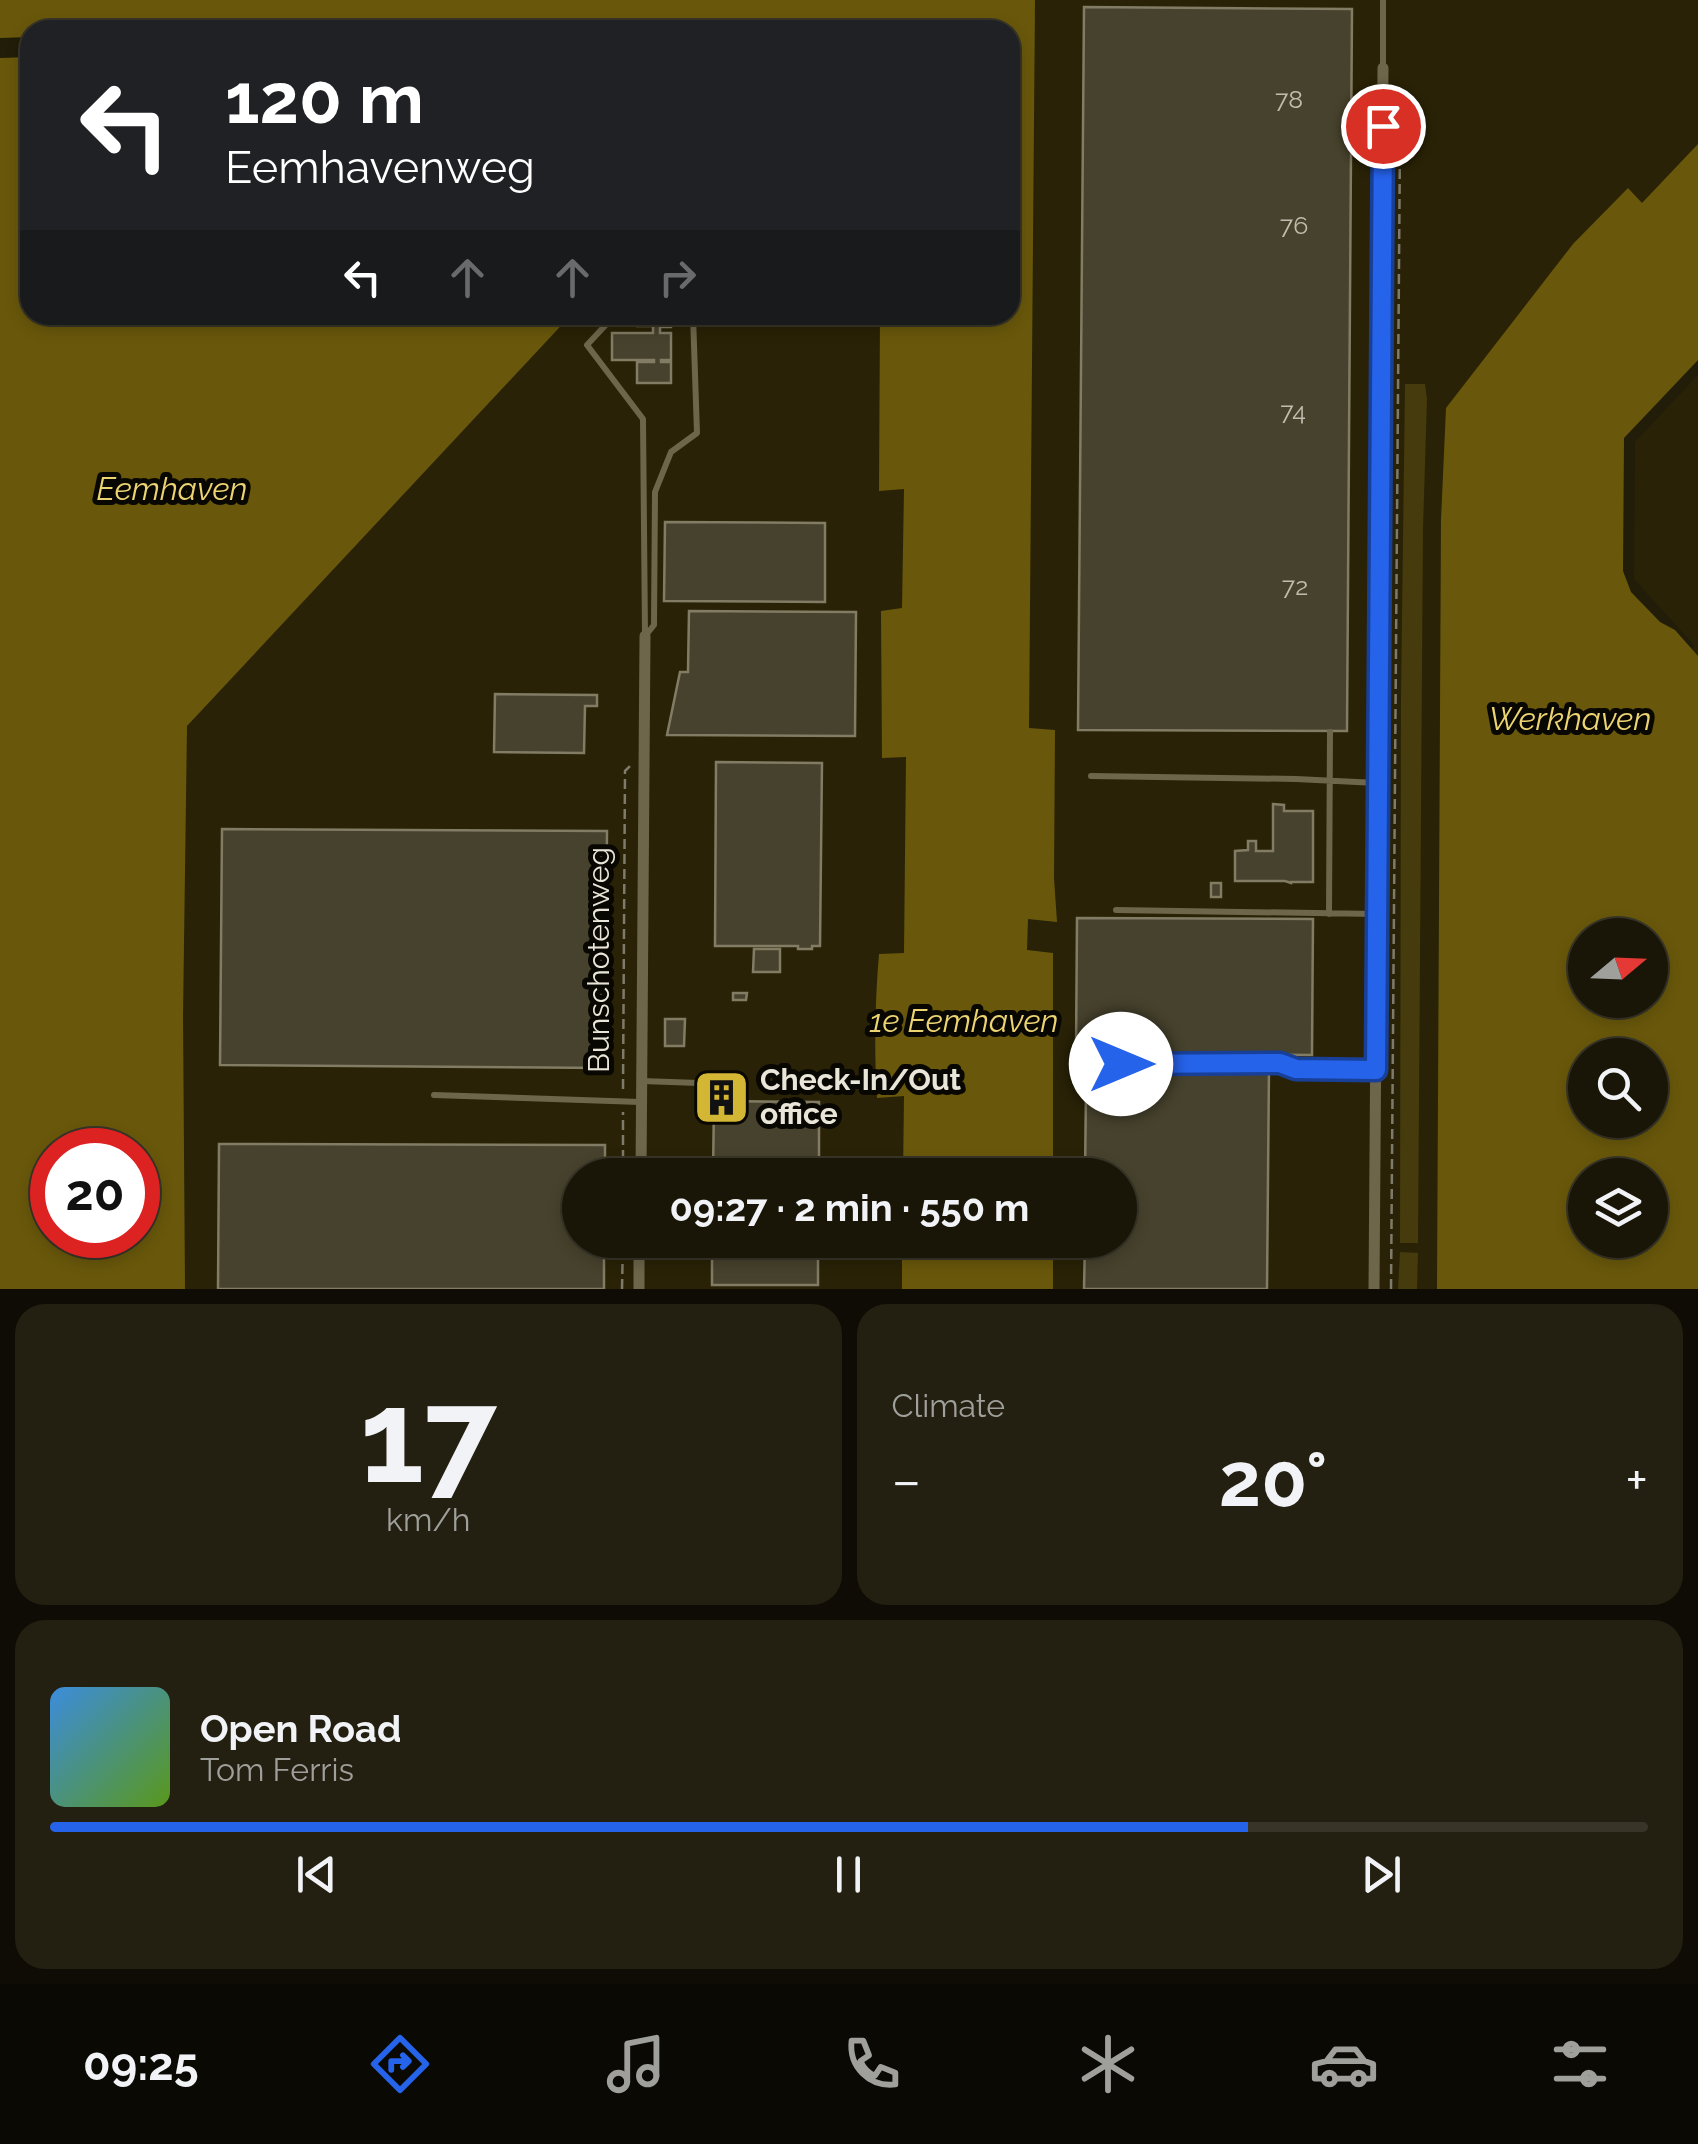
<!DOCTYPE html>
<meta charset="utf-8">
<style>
body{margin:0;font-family:Raleway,sans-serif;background:#231f11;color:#f1f3f6;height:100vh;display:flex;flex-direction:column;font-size:38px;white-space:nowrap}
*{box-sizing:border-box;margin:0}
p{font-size:32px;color:#9f9f9b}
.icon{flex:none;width:55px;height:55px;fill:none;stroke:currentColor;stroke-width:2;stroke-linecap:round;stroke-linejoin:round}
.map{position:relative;height:1289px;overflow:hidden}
.details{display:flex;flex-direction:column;gap:15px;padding:15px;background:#0e0c04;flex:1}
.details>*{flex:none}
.guide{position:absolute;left:20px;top:20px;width:1000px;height:305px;border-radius:30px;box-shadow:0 5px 15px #0003,0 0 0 2px #383528;background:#202124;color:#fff;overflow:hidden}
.needle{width:65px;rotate:71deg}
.buttons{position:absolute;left:1568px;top:918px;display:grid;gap:20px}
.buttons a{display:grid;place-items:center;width:100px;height:100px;border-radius:50%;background:#1a1607;box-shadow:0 5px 15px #0003,0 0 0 2px #383528;font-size:50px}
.speed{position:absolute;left:30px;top:1128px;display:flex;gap:20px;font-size:50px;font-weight:700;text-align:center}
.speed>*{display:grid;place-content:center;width:130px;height:130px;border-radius:50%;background:#1a1607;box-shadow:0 5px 15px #0003,0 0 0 2px #383528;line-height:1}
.speed .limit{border:15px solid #d22;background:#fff;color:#111}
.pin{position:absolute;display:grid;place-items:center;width:85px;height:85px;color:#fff;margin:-42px;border:5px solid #fff;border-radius:50%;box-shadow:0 2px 10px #0007}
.me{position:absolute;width:110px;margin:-55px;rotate:90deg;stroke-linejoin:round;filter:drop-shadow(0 0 8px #0008)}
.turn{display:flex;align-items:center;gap:35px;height:210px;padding:0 40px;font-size:45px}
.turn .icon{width:130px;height:130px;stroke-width:2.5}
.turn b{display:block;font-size:70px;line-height:85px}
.lanes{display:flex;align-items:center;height:95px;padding:0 40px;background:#0003;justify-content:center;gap:50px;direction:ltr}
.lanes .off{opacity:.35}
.big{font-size:75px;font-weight:700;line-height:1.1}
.details .tile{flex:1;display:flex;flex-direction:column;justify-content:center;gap:15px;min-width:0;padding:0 35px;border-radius:30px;background:#231f11}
.details .dial{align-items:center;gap:0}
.dial b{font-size:130px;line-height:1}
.song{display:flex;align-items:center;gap:30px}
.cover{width:120px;height:120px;border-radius:15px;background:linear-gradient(135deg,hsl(210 70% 55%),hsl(90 70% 35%))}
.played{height:10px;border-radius:5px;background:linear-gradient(90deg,#2563eb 75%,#383528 75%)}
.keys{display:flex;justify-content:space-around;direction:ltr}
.heat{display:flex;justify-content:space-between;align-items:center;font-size:55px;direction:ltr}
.details .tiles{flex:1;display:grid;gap:15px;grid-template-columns:1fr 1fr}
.tile:last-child{grid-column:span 2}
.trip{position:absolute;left:562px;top:1158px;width:575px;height:100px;border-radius:50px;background:#1a1607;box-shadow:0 5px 15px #0003,0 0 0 2px #383528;font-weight:700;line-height:100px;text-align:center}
.tab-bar{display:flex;height:160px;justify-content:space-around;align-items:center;background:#0a0903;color:#9f9f9b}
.tab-bar .icon{width:70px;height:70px}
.tab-bar .selected{color:#2563eb}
.tab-bar b{font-size:45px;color:#f1f3f6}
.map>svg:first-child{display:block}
.built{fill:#292206;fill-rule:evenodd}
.green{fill:#463b0c}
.water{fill:#69580b;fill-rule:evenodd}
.pier{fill:#221d09}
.building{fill:#47422d;stroke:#827c65;stroke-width:2.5}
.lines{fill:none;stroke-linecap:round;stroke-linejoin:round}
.path{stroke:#7f7b6a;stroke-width:2.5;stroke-dasharray:10 5;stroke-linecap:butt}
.lane{stroke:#6d664b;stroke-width:6}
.street{stroke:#6d664b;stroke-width:11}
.route-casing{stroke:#184099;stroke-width:25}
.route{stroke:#2563eb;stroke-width:18}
.labels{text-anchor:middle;stroke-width:10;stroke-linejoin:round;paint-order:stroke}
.number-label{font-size:25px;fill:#c0bcae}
.street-label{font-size:30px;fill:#e9e5d9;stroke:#090702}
.poi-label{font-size:30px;font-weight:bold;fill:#e9e5d9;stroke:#090702;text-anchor:start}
.water-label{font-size:32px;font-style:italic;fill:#edd472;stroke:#090702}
</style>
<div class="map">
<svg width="1698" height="1289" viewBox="0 0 1698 1289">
<rect width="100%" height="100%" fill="#221d09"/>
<!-- built -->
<path class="built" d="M986,0H1698V213L1505,404L1472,1289H130L138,1235L143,715L508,315H1010V30ZM580,1175H1120V1240H580Z
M1698,375V656L1691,649L1695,646L1634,579L1635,442Z"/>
<!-- green -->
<path class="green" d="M1405,384H1425L1427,399L1423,529L1418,1243H1400L1401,695Z
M1400,1252L1418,1253L1417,1289H1398Z"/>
<!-- water -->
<path class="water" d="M0,0H1035L1029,728L1055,730L1054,878L1057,922L1028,919L1027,950L1053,953V1175H903L904,1096L877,1098C874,1050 875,1002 879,954L904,953L906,757L882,758L881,611L902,608L904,489L879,491L880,315H1010V30H30V315H571L187,726L183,1016L185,1289H0ZM52,1150H138V1235H52Z
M1698,144V360L1624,438L1623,571L1631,592L1660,622L1675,630L1698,656V1289H1437L1441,520L1446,408L1573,244L1628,188L1642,203ZM1585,935H1650V1000H1585ZM1585,1055H1650V1120H1585ZM1585,1175H1650V1240H1585Z
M902,1240H1053V1289H902Z"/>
<!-- pier -->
<path class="pier" d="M30,37V57L0,58V38Z"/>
<!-- building -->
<path class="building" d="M1084,7L1352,9L1347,731L1078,730Z
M637,315H672L671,327H660V333H671V360H661V362H671V383H637V362H654V360H612V333H653V326H637Z
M665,522L825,523V602L664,601Z
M689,611L856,612L855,736L667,735L680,672H688Z
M495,694L597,695V706H585L584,753L494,752Z
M716,762L822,763L820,946H812V949H798V946H715Z
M1273,804L1284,805V811H1313V882H1291V883L1285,881H1235V851L1248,850V841H1256V851H1273Z
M222,829L607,831L605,1068L220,1065Z
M1211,883H1221V897H1211Z
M1077,918L1313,919L1312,1055L1076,1054Z
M754,949H780V972H753Z
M733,993H747L746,1000H733Z
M665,1019H685L684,1046H665Z
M1109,1067L1269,1068L1267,1289H1084L1085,1240H1120V1175H1085L1086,1090Z
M712,1093L730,1094V1099H712Z
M714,1101L819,1102V1175H713Z
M219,1144L605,1145V1175H580V1240H604V1289H218Z
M712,1240H818V1285H712Z"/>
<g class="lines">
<!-- path -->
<path class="path" d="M623,1089L625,771L632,764
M623,1175V1112
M622,1289L623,1240
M1391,1289L1400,137L1395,133"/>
<!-- lane -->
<path class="lane" d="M1383,67V0
M615,315L587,345L643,419L645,635
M646,635L654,625L655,492L671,452L697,433L693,315
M1091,776L1296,779L1377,783
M1116,910L1376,914
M1329,914L1330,732
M1121,1064L1280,1063L1296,1069L1374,1070
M642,1081L699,1083
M434,1095L640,1102"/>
<!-- street -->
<path class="street" d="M641,1175L645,636
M639,1289V1240
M1374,1289L1383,68"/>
</g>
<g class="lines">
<defs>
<path id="route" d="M1121,1064L1280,1063L1296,1069L1376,1070L1383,126"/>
</defs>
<!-- route casing -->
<use href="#route" class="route-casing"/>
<!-- route -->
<use href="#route" class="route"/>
</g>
<!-- icons -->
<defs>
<symbol id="building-square" viewBox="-11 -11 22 22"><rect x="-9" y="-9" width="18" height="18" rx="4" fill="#d4b635" stroke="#090702"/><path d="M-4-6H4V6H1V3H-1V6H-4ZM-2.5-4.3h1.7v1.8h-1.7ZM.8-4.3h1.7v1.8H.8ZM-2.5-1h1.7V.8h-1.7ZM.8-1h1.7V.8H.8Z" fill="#111"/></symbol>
</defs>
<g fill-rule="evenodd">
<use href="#building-square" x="690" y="1066" width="63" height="63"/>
</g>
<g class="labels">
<!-- number labels -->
<g class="number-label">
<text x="1289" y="108">78</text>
<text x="1294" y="234">76</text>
<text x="1293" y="420">74</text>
<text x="1295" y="595">72</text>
</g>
<!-- street labels -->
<g class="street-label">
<text transform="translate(599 960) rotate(-90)" y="10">Bunschotenweg</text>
</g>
<!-- poi labels -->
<g class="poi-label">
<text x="760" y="1090">Check-In/Out<tspan x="760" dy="34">office</tspan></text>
</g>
<!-- water labels -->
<g class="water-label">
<text x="172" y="500">Eemhaven</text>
<text x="1570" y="730">Werkhaven</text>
<text x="964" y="1032">1e Eemhaven</text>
</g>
</g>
</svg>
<div class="buttons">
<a><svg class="needle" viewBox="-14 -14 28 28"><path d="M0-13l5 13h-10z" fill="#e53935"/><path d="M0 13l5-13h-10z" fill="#9f9f9b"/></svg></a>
<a><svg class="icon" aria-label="search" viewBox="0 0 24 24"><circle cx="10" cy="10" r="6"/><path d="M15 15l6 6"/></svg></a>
<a><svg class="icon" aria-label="layers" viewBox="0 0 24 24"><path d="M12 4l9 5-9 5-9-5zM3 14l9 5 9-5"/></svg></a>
</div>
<div class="speed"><div class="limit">20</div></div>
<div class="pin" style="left:1383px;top:126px;background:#d93025"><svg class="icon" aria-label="arrive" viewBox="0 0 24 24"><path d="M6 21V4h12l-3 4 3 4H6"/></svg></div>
<svg class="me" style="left:1121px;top:1064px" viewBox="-20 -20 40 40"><circle r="19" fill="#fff"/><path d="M0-13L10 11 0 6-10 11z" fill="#2563eb"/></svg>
<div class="trip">09:27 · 2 min · 550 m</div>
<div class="guide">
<div class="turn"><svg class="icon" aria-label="left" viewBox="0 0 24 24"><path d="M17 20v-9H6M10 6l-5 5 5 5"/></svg><div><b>120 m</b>Eemhavenweg</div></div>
<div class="lanes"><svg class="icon" aria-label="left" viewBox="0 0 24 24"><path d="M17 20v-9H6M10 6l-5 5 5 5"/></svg><svg class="icon off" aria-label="ahead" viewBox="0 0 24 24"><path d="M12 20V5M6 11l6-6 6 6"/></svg><svg class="icon off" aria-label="ahead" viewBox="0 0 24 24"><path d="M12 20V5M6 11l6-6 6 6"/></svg><svg class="icon off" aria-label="right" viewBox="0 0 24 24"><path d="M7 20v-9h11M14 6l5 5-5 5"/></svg></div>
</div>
</div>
<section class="details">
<div class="tiles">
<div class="tile dial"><b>17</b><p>km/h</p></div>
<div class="tile"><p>Climate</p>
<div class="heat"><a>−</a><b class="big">20°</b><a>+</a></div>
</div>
<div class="tile">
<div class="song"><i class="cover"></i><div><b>Open Road</b><p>Tom Ferris</p></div></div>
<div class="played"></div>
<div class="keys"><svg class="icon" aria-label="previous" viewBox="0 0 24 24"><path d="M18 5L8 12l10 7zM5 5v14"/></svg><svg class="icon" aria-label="pause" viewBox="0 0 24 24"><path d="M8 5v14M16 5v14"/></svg><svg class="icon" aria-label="next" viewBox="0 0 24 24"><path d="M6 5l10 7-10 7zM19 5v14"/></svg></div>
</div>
</div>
</section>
<nav class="tab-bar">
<b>09:25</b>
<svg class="icon selected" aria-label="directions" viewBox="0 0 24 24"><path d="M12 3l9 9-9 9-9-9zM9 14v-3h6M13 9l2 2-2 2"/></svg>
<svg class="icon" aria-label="music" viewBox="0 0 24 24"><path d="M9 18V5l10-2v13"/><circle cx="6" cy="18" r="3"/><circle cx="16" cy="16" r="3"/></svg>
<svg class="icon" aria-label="phone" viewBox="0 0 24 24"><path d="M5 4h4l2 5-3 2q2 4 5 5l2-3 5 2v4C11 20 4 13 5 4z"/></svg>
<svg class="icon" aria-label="climate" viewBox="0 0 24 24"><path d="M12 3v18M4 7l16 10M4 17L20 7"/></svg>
<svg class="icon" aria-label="car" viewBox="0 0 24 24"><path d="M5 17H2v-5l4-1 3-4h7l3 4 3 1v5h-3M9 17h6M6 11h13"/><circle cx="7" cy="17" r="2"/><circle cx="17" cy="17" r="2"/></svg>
<svg class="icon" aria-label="filters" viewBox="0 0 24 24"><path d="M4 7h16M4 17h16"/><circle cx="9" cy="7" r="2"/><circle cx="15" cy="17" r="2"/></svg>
</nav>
